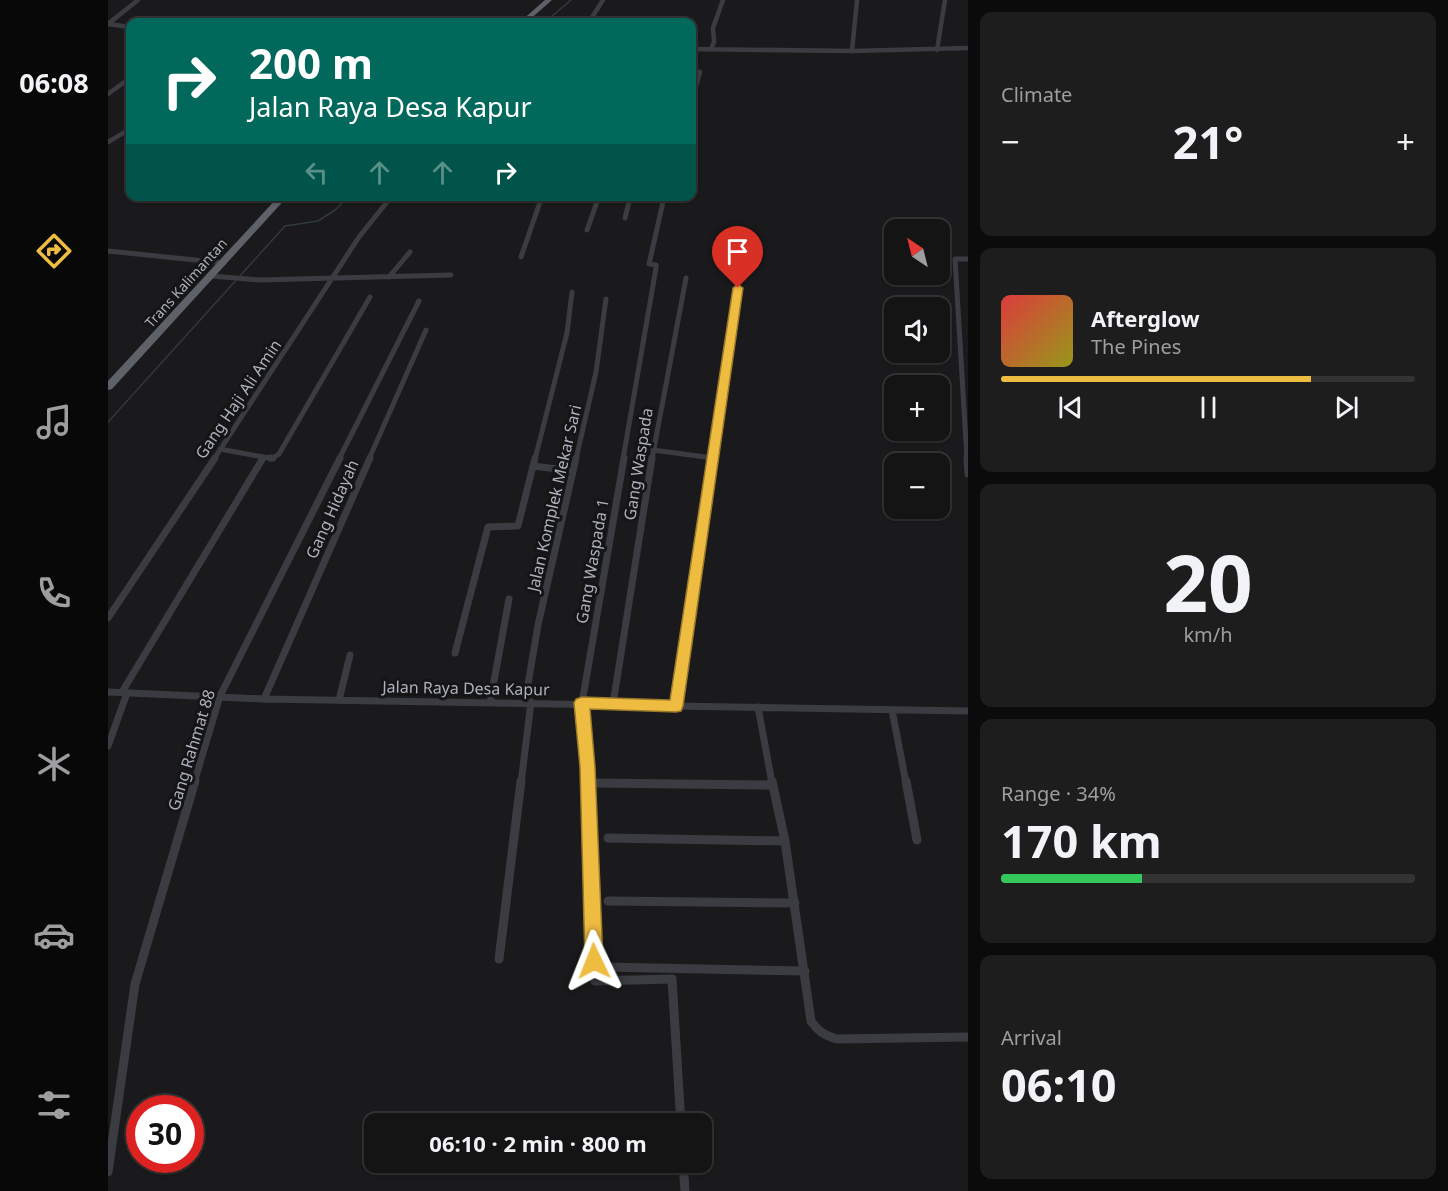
<!DOCTYPE html>
<meta charset="utf-8">
<style>
body{margin:0;font-family:"Noto Sans",sans-serif;background:#1d1d1e;color:#f1f3f6;height:100vh;display:flex;flex-direction:column;font-size:22px;white-space:nowrap}
*{box-sizing:border-box;margin:0}
p{font-size:20px;color:#9d9ea0}
.icon{flex:none;width:33px;height:33px;fill:none;stroke:currentColor;stroke-width:2;stroke-linecap:round;stroke-linejoin:round}
.map{position:relative;flex:1;overflow:hidden}
.panel{display:flex;flex-direction:column;gap:12px;padding:12px;background:#0b0b0c;width:480px}
.panel>*{flex:none}
.banner{position:absolute;left:18px;top:18px;width:570px;height:183px;border-radius:12px;box-shadow:0 2px 4px #0004,0 0 0 2px #333334;background:#00695c;color:#fff;overflow:hidden}
.needle{width:39px;rotate:325deg}
.tools{position:absolute;left:776px;top:219px;display:grid;gap:12px}
.tools a{display:grid;place-items:center;width:66px;height:66px;border-radius:12px;background:#141415;box-shadow:0 2px 4px #0004,0 0 0 2px #333334;font-size:30px}
.speed{position:absolute;left:18px;top:1095px;display:flex;gap:12px;font-size:30px;font-weight:700;text-align:center}
.speed>*{display:grid;place-content:center;width:78px;height:78px;border-radius:50%;background:#141415;box-shadow:0 2px 4px #0004,0 0 0 2px #333334;line-height:1}
.speed .limit{border:9px solid #d22;background:#fff;color:#111}
.pin{position:absolute;display:grid;place-items:center;width:51px;height:51px;color:#fff;margin:-62px -26px;border-radius:50% 50% 50% 0;rotate:-45deg;box-shadow:0 0 6px #0007}
.pin .icon{rotate:45deg}
.me{position:absolute;width:66px;margin:-33px;rotate:358deg;stroke-linejoin:round;filter:drop-shadow(0 0 4px #0008)}
.turn{display:flex;align-items:center;gap:21px;height:126px;padding:0 24px;font-size:27px}
.turn .icon{width:78px;height:78px;stroke-width:2.5}
.turn b{display:block;font-size:42px;line-height:51px}
.lanes{display:flex;align-items:center;height:57px;padding:0 24px;background:#0003;justify-content:center;gap:30px;direction:ltr}
.lanes .off{opacity:.35}
.big{font-size:45px;font-weight:700;line-height:1.1}
.panel .widget{flex:1;display:flex;flex-direction:column;justify-content:center;gap:9px;min-width:0;padding:0 21px;border-radius:12px;background:#1d1d1e}
.panel .dial{align-items:center;gap:0}
.dial b{font-size:78px;line-height:1}
.song{display:flex;align-items:center;gap:18px}
.cover{width:72px;height:72px;border-radius:9px;background:linear-gradient(135deg,hsl(0 70% 55%),hsl(60 70% 35%))}
.played{height:6px;border-radius:3px;background:linear-gradient(90deg,#eebc40 75%,#333334 75%)}
.keys{display:flex;justify-content:space-around;direction:ltr}
.heat{display:flex;justify-content:space-between;align-items:center;font-size:33px;direction:ltr}
.charge{height:9px;border-radius:4px;background:linear-gradient(90deg,#34c759 34%,#333334 0)}
.trip{position:absolute;left:256px;top:1113px;width:348px;height:60px;border-radius:12px;background:#141415;box-shadow:0 2px 4px #0004,0 0 0 2px #333334;font-weight:700;line-height:60px;text-align:center}
main{display:flex;flex:1;min-height:0}
.tabs{display:flex;flex-direction:column;width:108px;justify-content:space-around;align-items:center;background:#080808;color:#9d9ea0}
.tabs .icon{width:42px;height:42px}
.tabs .on{color:#eebc40}
.tabs b{font-size:27px;color:#f1f3f6}
.map>svg:first-child{display:block}
.lines{fill:none;stroke-linecap:round;stroke-linejoin:round}
.stream{stroke:#303840;stroke-width:1.5}
.minor-far3{stroke:#3b3c41;stroke-width:4.5}
.minor-far2{stroke:#3b3c41;stroke-width:5}
.minor-far1{stroke:#3b3c41;stroke-width:7}
.minor{stroke:#3b3c41;stroke-width:9}
.trunk{fill:#5f6169;fill-rule:evenodd}
.route{fill:#eebc40;stroke:#9b7a2a;stroke-width:1.5}
.labels{text-anchor:middle;stroke-width:6;stroke-linejoin:round;paint-order:stroke}
.far-street-label{font-size:14px;fill:#adb1bb;stroke:#151517}
.street-label{font-size:16px;fill:#adb1bb;stroke:#151517}
</style>
<main>
<nav class="tabs">
<b>06:08</b>
<svg class="icon on" aria-label="directions" viewBox="0 0 24 24"><path d="M12 3l9 9-9 9-9-9zM9 14v-3h6M13 9l2 2-2 2"/></svg>
<svg class="icon" aria-label="music" viewBox="0 0 24 24"><path d="M9 18V5l10-2v13"/><circle cx="6" cy="18" r="3"/><circle cx="16" cy="16" r="3"/></svg>
<svg class="icon" aria-label="phone" viewBox="0 0 24 24"><path d="M5 4h4l2 5-3 2q2 4 5 5l2-3 5 2v4C11 20 4 13 5 4z"/></svg>
<svg class="icon" aria-label="climate" viewBox="0 0 24 24"><path d="M12 3v18M4 7l16 10M4 17L20 7"/></svg>
<svg class="icon" aria-label="car" viewBox="0 0 24 24"><path d="M5 17H2v-5l4-1 3-4h7l3 4 3 1v5h-3M9 17h6M6 11h13"/><circle cx="7" cy="17" r="2"/><circle cx="17" cy="17" r="2"/></svg>
<svg class="icon" aria-label="filters" viewBox="0 0 24 24"><path d="M4 7h16M4 17h16"/><circle cx="9" cy="7" r="2"/><circle cx="15" cy="17" r="2"/></svg>
</nav>
<div class="map">
<svg width="860" height="1191" viewBox="0 0 860 1191">
<rect width="100%" height="100%" fill="#1a1a1c"/>
<g class="lines">
<!-- stream -->
<path class="stream" d="M437,22L463,0
M0,422L177,226L210,221L227,210L241,196"/>
<!-- minor-far3 -->
<path class="minor-far3" d="M481,22L495,0
M0,24L30,0
M0,24L22,27
M584,49L744,51L860,48
M603,49L606,42L605,28L615,0
M829,50L837,0
M744,51L749,0
M584,70L592,72L584,101
M584,70L586,49
M0,94L22,78
M0,142L22,129
M278,203L284,196
M432,203L434,196
M488,203L491,196
M520,203L522,196
M554,203L556,196"/>
<!-- minor-far2 -->
<path class="minor-far2" d="M517,218L521,202
M479,230L489,202
M0,251L116,263
M413,257L432,202
M104,276L151,280L343,275
M281,277L302,252
M112,449L155,457
M545,450L605,458
M106,459L251,237L279,202
M154,459L155,457L165,458L171,454L262,297
M231,459L311,301
M261,459L318,330
M427,459L459,333L464,292
M468,459L488,372L498,299
M515,459L548,268V265L541,264L555,202
M544,459L578,278
M605,459L630,288
M859,459L847,259H860"/>
<!-- minor-far1 -->
<path class="minor-far1" d="M162,458H165
M859,458L860,474
M425,466L465,471
M0,618L107,458
M347,653L380,527L410,526L427,458
M0,692L156,699L860,711
M14,692L155,458
M156,699L262,458
M231,700L242,655
M417,702L430,625L468,458
M382,703L401,599
M505,704L544,458
M568,706L605,458
M650,707L664,783
M784,710L798,783
M0,746L19,693
M86,783L112,696L232,458
M413,783L423,702
M481,783L474,703L516,458"/>
<!-- minor -->
<path class="minor" d="M480,781L487,981L564,979L573,1124
M664,781L677,841L703,1021C710,1031 717,1036 729,1039L860,1037
M798,781L809,840
M487,783L665,785
M500,838L677,841
M500,901L687,903
M391,959L413,781
M496,967L697,971
M575,1162L577,1191
M0,1172L27,984L87,781"/>
<!-- trunk -->
<path class="trunk" d="M437,0H444L419,22H412Z
M171,196H180L4,389L0,390V381Z"/>
</g>
<!-- route -->
<path class="route" d="M630,284L635,288L575,706L573,711L568,712L482,709L487,767L495,961L492,966L486,969L480,966L477,961L472,767L466,703L468,699L474,697L562,700L625,288Z"/>
<g class="labels">
<!-- far-street labels -->
<g class="far-street-label">
<text transform="translate(78 283) rotate(-48)" y="5">Trans Kalimantan</text>
</g>
<!-- street labels -->
<g class="street-label">
<text transform="translate(130 399) rotate(-56)" y="6">Gang Haji Ali Amin</text>
<text transform="translate(530 464) rotate(-81)" y="6">Gang Waspada</text>
<text transform="translate(446 498) rotate(-77)" y="6">Jalan Komplek Mekar Sari</text>
<text transform="translate(224 509) rotate(-66)" y="6">Gang Hidayah</text>
<text transform="translate(484 561) rotate(-80)" y="6">Gang Waspada 1</text>
<text transform="translate(358 688) rotate(1)" y="6">Jalan Raya Desa Kapur</text>
<text transform="translate(83 750) rotate(-73)" y="6">Gang Rahmat 88</text>
</g>
</g>
</svg>
<div class="tools">
<a><svg class="needle" viewBox="-14 -14 28 28"><path d="M0-13l5 13h-10z" fill="#e53935"/><path d="M0 13l5-13h-10z" fill="#9d9ea0"/></svg></a>
<a><svg class="icon" aria-label="sound" viewBox="0 0 24 24"><path d="M4 9h4l5-4v14l-5-4H4zM17 9q2 3 0 6"/></svg></a>
<a>+</a>
<a>−</a>
</div>
<div class="speed"><div class="limit">30</div></div>
<div class="pin" style="left:630px;top:288px;background:#d93025"><svg class="icon" aria-label="arrive" viewBox="0 0 24 24"><path d="M6 21V4h12l-3 4 3 4H6"/></svg></div>
<svg class="me" style="left:486px;top:961px" viewBox="-20 -20 40 40"><path d="M0-17L14 15 0 8-14 15z" fill="#eebc40" stroke="#fff" stroke-width="4"/></svg>
<div class="trip">06:10 · 2 min · 800 m</div>
<div class="banner">
<div class="turn"><svg class="icon" aria-label="right" viewBox="0 0 24 24"><path d="M7 20v-9h11M14 6l5 5-5 5"/></svg><div><b>200 m</b>Jalan Raya Desa Kapur</div></div>
<div class="lanes"><svg class="icon off" aria-label="left" viewBox="0 0 24 24"><path d="M17 20v-9H6M10 6l-5 5 5 5"/></svg><svg class="icon off" aria-label="ahead" viewBox="0 0 24 24"><path d="M12 20V5M6 11l6-6 6 6"/></svg><svg class="icon off" aria-label="ahead" viewBox="0 0 24 24"><path d="M12 20V5M6 11l6-6 6 6"/></svg><svg class="icon" aria-label="right" viewBox="0 0 24 24"><path d="M7 20v-9h11M14 6l5 5-5 5"/></svg></div>
</div>
</div>
<section class="panel">
<div class="widget"><p>Climate</p>
<div class="heat"><a>−</a><b class="big">21°</b><a>+</a></div>
</div>
<div class="widget">
<div class="song"><i class="cover"></i><div><b>Afterglow</b><p>The Pines</p></div></div>
<div class="played"></div>
<div class="keys"><svg class="icon" aria-label="previous" viewBox="0 0 24 24"><path d="M18 5L8 12l10 7zM5 5v14"/></svg><svg class="icon" aria-label="pause" viewBox="0 0 24 24"><path d="M8 5v14M16 5v14"/></svg><svg class="icon" aria-label="next" viewBox="0 0 24 24"><path d="M6 5l10 7-10 7zM19 5v14"/></svg></div>
</div>
<div class="widget dial"><b>20</b><p>km/h</p></div>
<div class="widget"><p>Range · 34%</p><b class="big">170 km</b><div class="charge"></div></div>
<div class="widget"><p>Arrival</p><b class="big">06:10</b></div>
</section>
</main>
